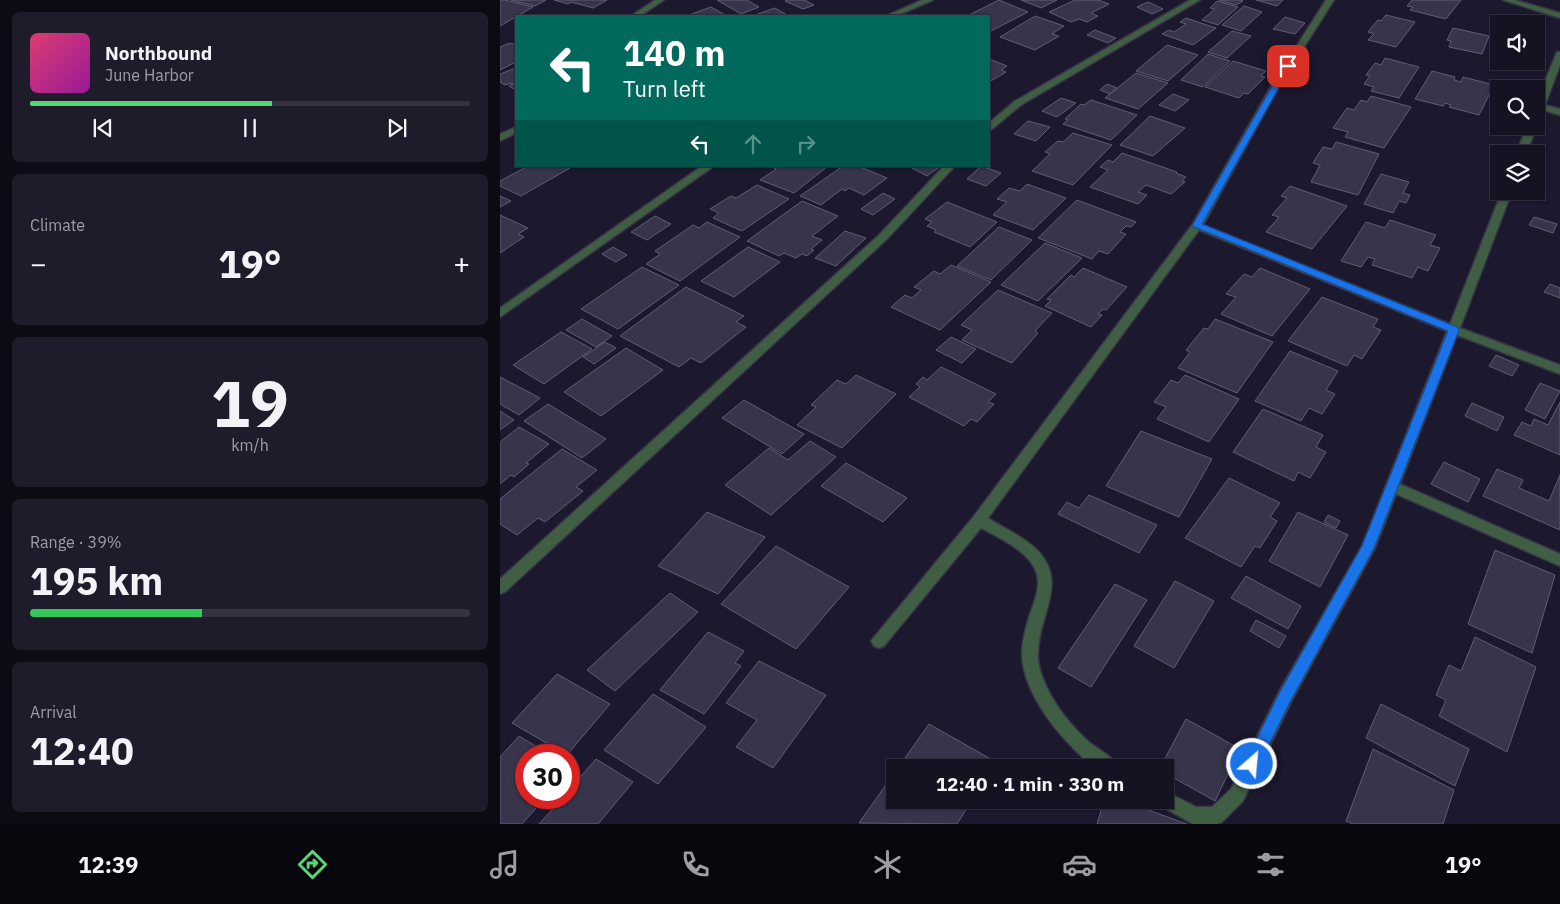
<!DOCTYPE html>
<meta charset="utf-8">
<style>
body{margin:0;font-family:"IBM Plex Sans",sans-serif;background:#1e1b2a;color:#f1f3f6;height:100vh;display:flex;flex-direction:column;font-size:19px;white-space:nowrap}
*{box-sizing:border-box;margin:0}
p{font-size:16px;color:#9d9ea5}
.icon{flex:none;width:28px;height:28px;fill:none;stroke:currentColor;stroke-width:2;stroke-linecap:round;stroke-linejoin:round}
.map{position:relative;flex:1;overflow:hidden}
.sheet{display:flex;flex-direction:column;gap:12px;padding:12px;background:#0c0a13;width:500px}
.sheet>*{flex:none}
.guide{position:absolute;left:15px;top:15px;width:475px;height:152px;border-radius:0px;box-shadow:0 1px 4px #0004,0 0 0 1px #343240;background:#00695c;color:#fff;overflow:hidden}
.controls{position:absolute;left:990px;top:15px;display:grid;gap:10px}
.controls a{display:grid;place-items:center;width:55px;height:55px;border-radius:0px;background:#151222;box-shadow:0 1px 4px #0004,0 0 0 1px #343240;font-size:25px}
.speed{position:absolute;left:15px;top:744px;display:flex;gap:10px;font-size:25px;font-weight:700;text-align:center}
.speed>*{display:grid;place-content:center;width:65px;height:65px;border-radius:50%;background:#151222;box-shadow:0 1px 4px #0004,0 0 0 1px #343240;line-height:1}
.speed .limit{border:8px solid #d22;background:#fff;color:#111}
.pin{position:absolute;display:grid;place-items:center;width:42px;height:42px;color:#fff;margin:-21px;border-radius:10px;box-shadow:0 2px 8px #0006}
.me{position:absolute;width:55px;margin:-28px;rotate:27deg;stroke-linejoin:round;filter:drop-shadow(0 0 4px #0008)}
.turn{display:flex;align-items:center;gap:18px;height:105px;padding:0 25px;font-size:22px}
.turn .icon{width:65px;height:65px;stroke-width:2.5}
.turn b{display:block;font-size:35px;line-height:42px}
.lanes{display:flex;align-items:center;height:48px;padding:0 25px;background:#0003;justify-content:center;gap:25px;direction:ltr}
.lanes .off{opacity:.35}
.big{font-size:38px;font-weight:700;line-height:1.1}
.sheet .card{flex:1;display:flex;flex-direction:column;justify-content:center;gap:8px;min-width:0;padding:0 18px;border-radius:8px;background:#1e1b2a}
.sheet .dial{align-items:center;gap:0}
.dial b{font-size:65px;line-height:1}
.song{display:flex;align-items:center;gap:15px}
.cover{width:60px;height:60px;border-radius:8px;background:linear-gradient(135deg,hsl(340 70% 55%),hsl(300 70% 35%))}
.played{height:5px;border-radius:2px;background:linear-gradient(90deg,#55d671 55%,#343240 55%)}
.keys{display:flex;justify-content:space-around;direction:ltr}
.heat{display:flex;justify-content:space-between;align-items:center;font-size:28px;direction:ltr}
.charge{height:8px;border-radius:4px;background:linear-gradient(90deg,#34c759 39%,#343240 0)}
.trip{position:absolute;left:386px;top:759px;width:288px;height:50px;border-radius:0px;background:#151222;box-shadow:0 1px 4px #0004,0 0 0 1px #343240;font-weight:700;line-height:50px;text-align:center}
.menu{display:flex;height:80px;justify-content:space-around;align-items:center;background:#08070e;color:#9d9ea5}
.menu .icon{width:35px;height:35px}
.menu .active{color:#55d671}
.menu b{font-size:22px;color:#f1f3f6}
main{display:flex;flex:1;min-height:0}
.map>svg:first-child{display:block}
.building{fill:#37344b;stroke:#605d77}
.lines{fill:none;stroke-linecap:round;stroke-linejoin:round}
.minor-casing{stroke:#363347;stroke-width:3}
.minor{fill:#3f5e43;fill-rule:evenodd}
.route{fill:#1a73e8;stroke:#114b97}
</style>
<main>
<section class="sheet">
<div class="card">
<div class="song"><i class="cover"></i><div><b>Northbound</b><p>June Harbor</p></div></div>
<div class="played"></div>
<div class="keys"><svg class="icon" aria-label="previous" viewBox="0 0 24 24"><path d="M18 5L8 12l10 7zM5 5v14"/></svg><svg class="icon" aria-label="pause" viewBox="0 0 24 24"><path d="M8 5v14M16 5v14"/></svg><svg class="icon" aria-label="next" viewBox="0 0 24 24"><path d="M6 5l10 7-10 7zM19 5v14"/></svg></div>
</div>
<div class="card"><p>Climate</p>
<div class="heat"><a>−</a><b class="big">19°</b><a>+</a></div>
</div>
<div class="card dial"><b>19</b><p>km/h</p></div>
<div class="card"><p>Range · 39%</p><b class="big">195 km</b><div class="charge"></div></div>
<div class="card"><p>Arrival</p><b class="big">12:40</b></div>
</section>
<div class="map">
<svg width="1060" height="824" viewBox="0 0 1060 824">
<rect width="100%" height="100%" fill="#1c182d"/>
<!-- building -->
<path class="building" d="M0,0H5L33,7L0,26Z
M11,0H46L35,6Z
M54,0H107L93,8L71,2L68,4Z
M217,0H247L259,7L241,14Z
M287,0H304L314,5L303,9L285,1Z
M499,0L528,12L489,32V16H467Z
M521,0H557L541,8Z
M575,0H598L609,4L591,13L598,16L587,22L579,19L571,22L549,12Z
M719,0H740L743,1L736,5Z
M756,0H783L777,6Z
M912,0H961L946,19L910,10L913,7L907,6Z
M717,1L738,7L718,25L702,20L715,9L710,8Z
M648,2L663,9L652,14L637,7Z
M744,6L762,12L741,31L722,25Z
M211,7L227,16H186Z
M275,8L289,16H252Z
M886,15L915,22L896,47L868,40L874,34L868,32L878,20L881,21Z
M535,16L564,26L552,34L559,36L535,50L500,37Z
M785,17L805,23L795,34L773,29Z
M686,18L716,28L693,45L662,34L669,30L674,32L686,24L680,22Z
M953,28L989,36L982,54L949,47L951,41L947,40Z
M595,30L616,38L608,43L587,35Z
M732,31L751,36L727,58L708,52Z
M10,43L16,45V62L0,70V47Z
M667,45L698,55L668,81L636,71Z
M708,54L730,61L703,87L681,80Z
M885,58L919,67L899,98L871,91L874,87L864,84L870,76L866,75L875,63L881,65Z
M489,59L507,66L501,70L506,72L489,82Z
M733,61L766,71L761,76L765,77L748,94L744,93L739,98L705,87Z
M16,68V90L9,86L13,84L11,83L5,85L0,82V74Z
M932,71L955,77L954,80L961,82L963,77L994,85L979,115L949,107L951,105L945,103L943,106L915,99Z
M636,73L668,83L638,109L605,98Z
M607,84L617,88L610,94L600,90Z
M673,94L689,100L675,111L659,105Z
M871,96L911,107L884,148L845,137L848,132L833,128L847,108L854,110L861,100L867,102Z
M561,98L576,103L557,117L542,111Z
M591,100L637,115L611,140L563,124L568,120L565,119L581,104L584,105Z
M650,116L685,128L653,156L620,145Z
M528,121L550,127L536,141L514,134Z
M573,133L612,145L573,185L532,171L550,154L545,152L558,141L563,142Z
M836,142L879,154L858,195L811,182L820,165L813,163L823,147L832,149Z
M622,153L677,172L676,173L686,177L682,181L685,182L671,194L646,185L638,192L647,195L638,204L590,187L608,170L600,167L608,160L613,162Z
M28,166H66L70,168L21,196L0,186V181Z
M328,166L294,193L260,180L276,169L271,166Z
M343,166H358L387,178L364,195L349,188L345,191L342,189L321,205L300,196Z
M408,166H441L427,176Z
M481,166H482L501,173L486,186L467,179Z
M881,174L909,182L903,193L910,195L906,203L899,201L893,213L864,204Z
M527,184L566,198L533,230L493,215L507,202L497,199L509,188L520,191Z
M257,185L289,199L242,231L213,218L219,213L210,209L231,196L236,198Z
M790,186L847,206L812,249L766,232L779,217L772,215L787,198L781,196Z
M383,193L395,199L373,215L361,209Z
M0,196L11,201L0,207Z
M577,200L636,222L631,227L626,226L620,232L626,234L608,254L599,251L592,259L538,238Z
M302,201L338,216L312,236L322,240L311,249L314,250L307,256L302,254L296,258L284,253L279,256L247,241Z
M447,202L497,222L470,247L434,232L436,230L427,226L432,222L425,219Z
M0,215L28,228L18,234L24,237L0,253Z
M155,216L171,224L147,240L131,232Z
M1034,217L1057,224L1053,233L1029,225Z
M890,220L936,235L930,245L940,248L928,271L918,267L912,278L872,265L875,259L868,257L861,267L841,261L866,222L885,228Z
M207,222L240,237L180,281L146,264L160,254L155,251L193,225L199,228Z
M499,227L532,240L491,280L457,266Z
M345,231L366,238L336,266L315,258Z
M545,243L582,258L538,301L501,285Z
M113,247L127,255L116,262L102,254Z
M248,247L280,262L234,297L201,281Z
M451,265L491,282L440,330L391,307L405,295L412,298L421,290L414,287L434,271L440,274Z
M142,267L179,285L118,329L81,309Z
M583,268L627,287L606,310L603,309L598,314L602,315L591,327L545,306L551,300L547,299L571,275L574,277Z
M760,268L810,289L772,336L721,314L736,297L726,294L744,274L752,277Z
M1050,284L1060,288V298L1044,292Z
M186,287L244,316L236,322L246,327L201,363L191,358L179,367L120,336Z
M498,290L552,313L535,331L538,333L512,363L462,340L472,330L461,325Z
M822,297L878,319L873,327L881,330L862,359L854,355L847,366L788,341Z
M82,319L112,336L96,347L66,330Z
M715,319L773,342L737,393L678,368L690,352L686,350L704,328L708,329Z
M61,332L92,349L44,384L13,365Z
M451,337L476,349L462,363L436,350Z
M105,342L116,348L94,364L83,357Z
M126,348L163,370L101,416L64,392Z
M790,351L838,371L826,390L835,394L822,414L809,408L801,421L755,401Z
M996,355L1019,365L1012,376L989,366Z
M441,367L496,394L488,402L494,404L477,422L471,419L464,426L409,397L420,387L416,384L423,377L427,380Z
M356,375L396,394L342,448L297,425L316,407L311,405L337,380L346,384Z
M685,375L739,399L709,442L657,419L666,407L654,402L671,380L678,383Z
M0,377L40,398L19,415L0,404Z
M1040,383L1060,391L1045,419L1025,410Z
M244,400L304,434L282,454L222,418Z
M1060,402V455L1014,435L1022,422L1031,426L1034,419L1048,425Z
M972,403L1004,417L997,431L965,416Z
M48,404L106,439L82,458L24,421Z
M763,409L823,435L816,447L826,452L810,478L798,472L794,481L733,452Z
M0,411L14,420L0,430Z
M19,427L49,444L26,463L29,464L14,477L11,475L0,484V442Z
M641,431L712,459L679,517L606,486Z
M310,441L336,457L271,515L225,485L269,448L288,460Z
M62,449L97,470L76,487L83,491L45,522L38,518L17,535L0,524V499Z
M944,462L980,479L968,502L931,484Z
M346,463L407,498L383,522L321,486Z
M997,469L1023,480L1019,488L1049,501L1060,475V530L983,496Z
M729,478L780,503L770,517L777,521L760,548L755,546L741,567L685,538Z
M589,495L657,525L639,553L558,514L567,502L579,508Z
M207,512L265,537L218,594L158,566Z
M798,512L848,535L820,587L769,561Z
M828,515L840,521L836,528L824,522Z
M276,546L349,587L296,649L221,604Z
M995,550L1055,575L1032,653L968,624Z
M746,576L801,606L788,629L731,598Z
M675,581L714,601L674,668L634,646Z
M615,584L647,600L591,687L558,668Z
M170,593L198,612L115,691L87,670Z
M756,620L786,636L779,648L750,631Z
M208,632L244,651L235,663L241,666L204,714L160,690Z
M975,637L1036,667L1007,752L939,716L946,700L936,695L949,665L961,671Z
M259,661L326,695L273,768L236,747L257,720L226,703Z
M57,674L110,704L67,755L12,723Z
M153,694L206,727L158,784L104,750Z
M881,704L969,749L955,786L866,738Z
M686,719L740,749L715,801L665,773V768H660Z
M429,724L496,762L492,768H398Z
M19,736L50,755H26V798H45L22,824H0V757Z
M873,749L954,790L943,824H853L846,821Z
M96,759L133,782L98,824H39L63,798H69V790Z
M395,772V800H472L457,824L359,823Z
M604,800H620L687,824H597Z"/>
<g class="lines">
<defs>
<path id="minor" d="M155,0H164L140,16H131Z
M422,0H433L396,16H386Z
M690,0H700L521,105L492,129L489,130V123L515,101Z
M826,0H834L781,83L703,225L950,324L1002,191H1012L960,328L1060,365V374L957,335L900,484L1060,554V566L896,494L875,548L792,700L743,801L722,822L717,824H693L659,805L657,800H665V791L696,807H712L731,789L780,690L862,546L947,331L699,230L488,518C504,528 522,536 536,549C570,582 538,615 538,653C537,664 542,676 546,686C556,707 572,727 590,743C599,750 614,757 618,768H595L591,765C561,739 523,695 522,654C522,643 525,631 528,620C533,604 543,586 535,569C525,549 499,538 481,528L384,646L379,648L374,646L371,641L474,516L692,225L773,83Z
M1003,0H1015L1060,13V18Z
M1057,52H1060V65L1045,105L1060,109V115L1043,110L1039,117L1036,118V103Z
M1027,126H1037L1026,154H1016Z
M16,127V133L0,141V134Z
M202,166H214L0,317V308Z
M444,166H455L387,239L5,592L0,594V579L379,235Z"/>
</defs>
<!-- minor casing -->
<use href="#minor" class="minor-casing"/>
<!-- minor -->
<use href="#minor" class="minor"/>
</g>
<!-- route -->
<path class="route" d="M785,64L791,66L702,224L957,327L959,330L874,548L791,700L757,769L752,771L747,769L744,764L781,690L862,546L948,331L692,226Z"/>
</svg>
<div class="controls">
<a><svg class="icon" aria-label="sound" viewBox="0 0 24 24"><path d="M4 9h4l5-4v14l-5-4H4zM17 9q2 3 0 6"/></svg></a>
<a><svg class="icon" aria-label="search" viewBox="0 0 24 24"><circle cx="10" cy="10" r="6"/><path d="M15 15l6 6"/></svg></a>
<a><svg class="icon" aria-label="layers" viewBox="0 0 24 24"><path d="M12 4l9 5-9 5-9-5zM3 14l9 5 9-5"/></svg></a>
</div>
<div class="speed"><div class="limit">30</div></div>
<div class="pin" style="left:788px;top:66px;background:#d93025"><svg class="icon" aria-label="arrive" viewBox="0 0 24 24"><path d="M6 21V4h12l-3 4 3 4H6"/></svg></div>
<svg class="me" style="left:752px;top:764px" viewBox="-20 -20 40 40"><circle r="17" fill="#1a73e8" stroke="#fff" stroke-width="3"/><path d="M0-11L8 9 0 5-8 9z" fill="#fff"/></svg>
<div class="trip">12:40 · 1 min · 330 m</div>
<div class="guide">
<div class="turn"><svg class="icon" aria-label="left" viewBox="0 0 24 24"><path d="M17 20v-9H6M10 6l-5 5 5 5"/></svg><div><b>140 m</b>Turn left</div></div>
<div class="lanes"><svg class="icon" aria-label="left" viewBox="0 0 24 24"><path d="M17 20v-9H6M10 6l-5 5 5 5"/></svg><svg class="icon off" aria-label="ahead" viewBox="0 0 24 24"><path d="M12 20V5M6 11l6-6 6 6"/></svg><svg class="icon off" aria-label="right" viewBox="0 0 24 24"><path d="M7 20v-9h11M14 6l5 5-5 5"/></svg></div>
</div>
</div>
</main>
<nav class="menu">
<b>12:39</b>
<svg class="icon active" aria-label="directions" viewBox="0 0 24 24"><path d="M12 3l9 9-9 9-9-9zM9 14v-3h6M13 9l2 2-2 2"/></svg>
<svg class="icon" aria-label="music" viewBox="0 0 24 24"><path d="M9 18V5l10-2v13"/><circle cx="6" cy="18" r="3"/><circle cx="16" cy="16" r="3"/></svg>
<svg class="icon" aria-label="phone" viewBox="0 0 24 24"><path d="M5 4h4l2 5-3 2q2 4 5 5l2-3 5 2v4C11 20 4 13 5 4z"/></svg>
<svg class="icon" aria-label="climate" viewBox="0 0 24 24"><path d="M12 3v18M4 7l16 10M4 17L20 7"/></svg>
<svg class="icon" aria-label="car" viewBox="0 0 24 24"><path d="M5 17H2v-5l4-1 3-4h7l3 4 3 1v5h-3M9 17h6M6 11h13"/><circle cx="7" cy="17" r="2"/><circle cx="17" cy="17" r="2"/></svg>
<svg class="icon" aria-label="filters" viewBox="0 0 24 24"><path d="M4 7h16M4 17h16"/><circle cx="9" cy="7" r="2"/><circle cx="15" cy="17" r="2"/></svg>
<b>19°</b>
</nav>
